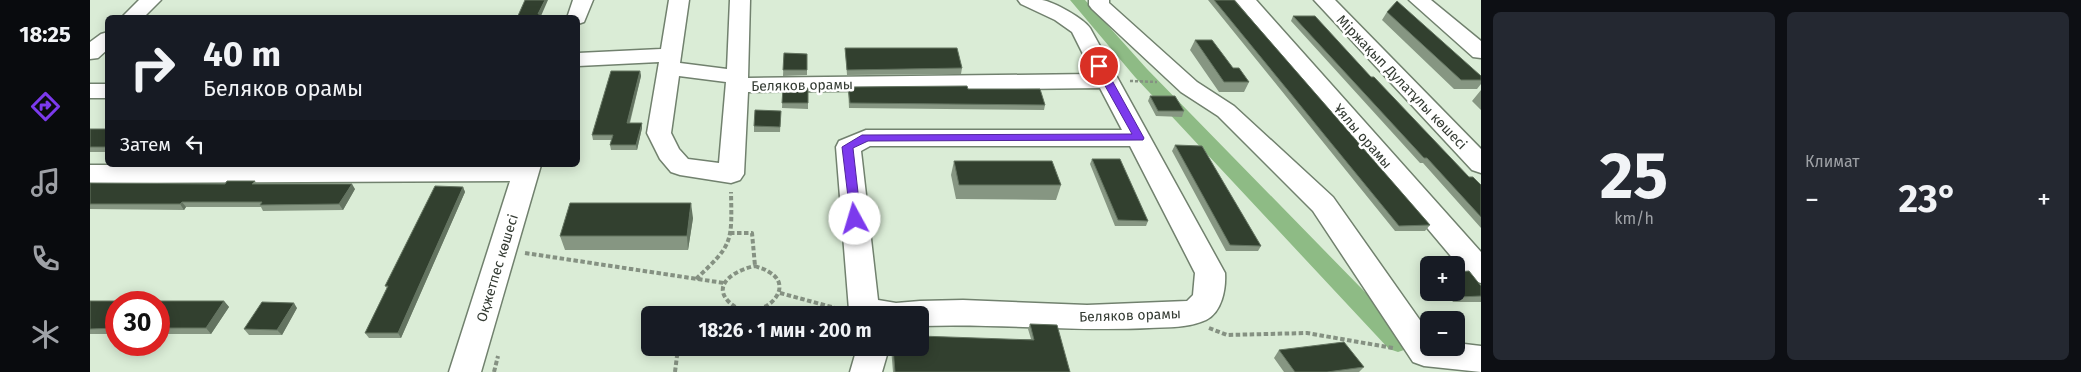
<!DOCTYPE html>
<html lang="ru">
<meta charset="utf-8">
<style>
body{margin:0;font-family:"Fira Sans",sans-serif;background:#242831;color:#f1f3f6;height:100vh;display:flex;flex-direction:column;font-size:19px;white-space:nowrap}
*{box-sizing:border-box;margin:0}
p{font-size:16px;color:#9ea1a6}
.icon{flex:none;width:28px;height:28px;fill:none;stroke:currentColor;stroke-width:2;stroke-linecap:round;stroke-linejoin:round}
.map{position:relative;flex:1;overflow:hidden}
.sheet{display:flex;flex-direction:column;gap:12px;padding:12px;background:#0d0f14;width:600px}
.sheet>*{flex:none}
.top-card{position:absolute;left:15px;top:15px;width:475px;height:152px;border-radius:8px;box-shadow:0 2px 12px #0003;background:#171b24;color:#f1f3f6;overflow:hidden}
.buttons{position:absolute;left:1330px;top:256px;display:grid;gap:10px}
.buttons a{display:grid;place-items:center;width:45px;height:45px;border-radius:8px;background:#171b24;box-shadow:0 2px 12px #0003;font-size:25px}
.speed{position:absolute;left:15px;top:291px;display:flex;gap:10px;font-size:25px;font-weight:700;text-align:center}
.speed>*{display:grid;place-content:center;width:65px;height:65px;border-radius:50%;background:#171b24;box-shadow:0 2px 12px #0003;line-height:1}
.speed .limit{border:8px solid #d22;background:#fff;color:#111}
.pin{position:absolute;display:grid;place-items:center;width:42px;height:42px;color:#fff;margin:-21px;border:2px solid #fff;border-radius:50%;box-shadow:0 1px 5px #0007}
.me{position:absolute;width:55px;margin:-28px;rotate:354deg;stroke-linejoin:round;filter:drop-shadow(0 0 4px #0008)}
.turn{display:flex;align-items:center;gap:18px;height:105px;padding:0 15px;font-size:22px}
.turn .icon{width:65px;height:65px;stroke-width:2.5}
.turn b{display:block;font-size:35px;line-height:42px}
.then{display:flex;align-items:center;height:48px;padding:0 15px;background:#0003;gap:10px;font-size:19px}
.big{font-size:38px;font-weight:700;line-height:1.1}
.sheet .tile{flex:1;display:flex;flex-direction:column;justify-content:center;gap:8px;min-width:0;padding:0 18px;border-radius:8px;background:#242831}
.sheet .dial{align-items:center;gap:0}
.dial b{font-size:65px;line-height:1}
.heat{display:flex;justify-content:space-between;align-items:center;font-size:28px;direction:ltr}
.sheet .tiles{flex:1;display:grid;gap:12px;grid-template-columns:repeat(2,1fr)}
.trip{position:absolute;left:551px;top:306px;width:288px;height:50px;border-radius:8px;background:#171b24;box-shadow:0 2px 12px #0003;font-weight:700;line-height:50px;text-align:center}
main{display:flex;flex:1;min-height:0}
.menu{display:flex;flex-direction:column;width:90px;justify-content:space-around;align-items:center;background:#090b0e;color:#9ea1a6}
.menu .icon{width:35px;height:35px}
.menu .current{color:#7c3aed}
.menu b{font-size:22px;color:#f1f3f6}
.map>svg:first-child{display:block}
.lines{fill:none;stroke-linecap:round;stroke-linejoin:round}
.canal{fill:#8ebb85;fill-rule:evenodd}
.minor-casing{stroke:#71816e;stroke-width:3}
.path-far1{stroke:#859182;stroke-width:2.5;stroke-dasharray:3 2;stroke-linecap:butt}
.path{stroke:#859182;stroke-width:4;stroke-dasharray:4.5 2.5;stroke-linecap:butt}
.minor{fill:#fff;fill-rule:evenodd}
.wall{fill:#869682}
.shaded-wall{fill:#647461}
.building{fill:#32402f;stroke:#647461}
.route{fill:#7c3aed;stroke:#51269a}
.labels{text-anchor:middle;stroke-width:5;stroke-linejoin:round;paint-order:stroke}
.street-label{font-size:14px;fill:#353c34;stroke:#fff}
</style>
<main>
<nav class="menu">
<b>18:25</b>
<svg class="icon current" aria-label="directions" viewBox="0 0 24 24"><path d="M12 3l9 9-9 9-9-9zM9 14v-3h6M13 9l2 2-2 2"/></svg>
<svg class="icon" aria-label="music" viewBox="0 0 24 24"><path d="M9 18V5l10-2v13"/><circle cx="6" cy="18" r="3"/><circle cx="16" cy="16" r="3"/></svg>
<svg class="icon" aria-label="phone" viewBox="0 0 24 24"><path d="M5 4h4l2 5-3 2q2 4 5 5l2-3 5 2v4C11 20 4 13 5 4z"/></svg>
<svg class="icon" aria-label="climate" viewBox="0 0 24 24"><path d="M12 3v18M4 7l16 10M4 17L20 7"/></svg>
</nav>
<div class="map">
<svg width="1391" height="372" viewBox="0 0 1391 372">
<rect width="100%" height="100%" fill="#daecd6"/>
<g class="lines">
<!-- canal -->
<path class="canal" d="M980,0H995L1057,69L1317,335L1320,342L1317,349L1308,352L1299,349L1045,77Z"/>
<defs>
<path id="minor" d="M49,0H71L53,18H31Z
M483,0H503L494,22L488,24V18H477Z
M579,0H599L590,63L637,69L640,0H660L658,78L1003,74L982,32L965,20L931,4L928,0C936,0 945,0 952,0C964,2 993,18 1000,28L1135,273C1136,289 1132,312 1116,320C1099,328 1078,327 1059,328C983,332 907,323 830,326V315H761L759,310L746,147L749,141L776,130H1032L1010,88L658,92L654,174L650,180L641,183L590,175L581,172L570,159L557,133L569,62L488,66V53L571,49ZM589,76L636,82L629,163L598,159L589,149L581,133ZM780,146H1040L1105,273L1103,295L1097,301L997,305L873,300L830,301L806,303L788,300L771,151Z
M999,0H1019V3L1107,82L1144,106L1243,197L1339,333V348H1366V343L1391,346V372L1334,366L1323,362L1223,211L1128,116L1091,92L1002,9L999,5Z
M1145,0H1166L1391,252V283L1381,280Z
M1224,0H1245L1391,149V173L1382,170Z
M1319,0H1341L1391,41V58L1383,57Z
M18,32V49L8,58L0,59V42L11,34Z
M0,84H18V98H0Z
M0,165H451L391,372H359L420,181L0,183Z
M767,348H799L792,372H760Z"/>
</defs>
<!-- minor casing -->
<use href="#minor" class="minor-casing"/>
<!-- path-far1 -->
<path class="path-far1" d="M1040,81L1067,82"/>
<!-- path -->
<path class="path" d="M640,233H662L665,266
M435,253L634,283
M665,266C670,268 675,269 679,272C710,289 665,328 639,302C620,283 649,269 665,266Z
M606,279C643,244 642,243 641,192
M690,293L749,309
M630,315L644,307
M1119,328L1137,335L1217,333L1303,348
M404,372L408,356
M585,372L587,356L591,348"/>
<!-- minor -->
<use href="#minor" class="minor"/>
</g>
<!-- wall -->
<path class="wall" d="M1118,0H1144L1340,225L1335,231H1305Z
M1297,12L1391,76V84L1387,89H1364L1292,20Z
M1203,16L1281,77L1379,177L1391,185V228L1333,163H1330L1201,21Z
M1105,40L1143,68L1159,82L1154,92H1129L1100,50Z
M755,48L872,68L871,74L757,75Z
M694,53L717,54V75L693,76Z
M550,71L551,76L540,123L552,128L547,150H521L520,145L521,140H503L502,135Z
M758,87L878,89L955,105L954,110L759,108Z
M693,88H718V109L692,108Z
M1391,90V110L1382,101Z
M1060,96L1094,111L1092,117L1066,116L1058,101Z
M691,111L690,132H664V126Z
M0,129H18V152H0Z
M1085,145L1171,246L1168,251H1136L1082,151Z
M1002,159L1058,221L1056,226H1025L1000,164Z
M864,161L971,185L966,200L866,199L861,175Z
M165,181L167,184L265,189L253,210L173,211L171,207H96L94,210L0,209V183L135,184Z
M373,187L375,192L311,338H279L275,333L297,288L295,286Z
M603,218L598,250H475L470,236Z
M1391,286V302H1363L1356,292H1366Z
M0,301H134L139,307L121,334H69V302H26V334H0Z
M207,308L192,335H159L154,329Z
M940,324L980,372H803L801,348H830L941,339L938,329Z
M1189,350L1274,367L1269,372H1194L1184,358Z"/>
<!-- shaded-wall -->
<path class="shaded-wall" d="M455,0H458L451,16V18H448V14Z
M550,71L551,76L538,128L537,123Z
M552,123V128L547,150L546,145Z
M262,184L265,189L253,210L249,204Z
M373,187L375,192L311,338L308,333Z
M92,202L96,207L94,210L90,204Z
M601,203L603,218L598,250L597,236Z
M134,301L139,307L121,334L116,328Z
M204,303L207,308L192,335L187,330Z"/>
<!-- building -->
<path class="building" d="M435,0H455L448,14H450L448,18H427Z
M1124,0H1144L1340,225L1309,226Z
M1307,1L1391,76V80H1371L1297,12Z
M1203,16H1225L1281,77H1284L1379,177H1383L1391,185V217L1337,158H1334Z
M1105,40H1122L1143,68H1149L1159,82H1134Z
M755,48H867L872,68L757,70Z
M694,53L717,54V70H693Z
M521,71H550L537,123H552L546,145H520L523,135H502Z
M877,86L878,89H950L955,105L760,103L758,87Z
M693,88H718V103H692Z
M1060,96H1085L1094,111H1068Z
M665,110L691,111L690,127L664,126Z
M0,129H18V147H0Z
M1085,145L1112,146L1171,246L1140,245Z
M1002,159H1030L1058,221L1028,220Z
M864,161H962L971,185H869Z
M137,181H165L162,184H262L249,204L170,205L172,202H92L90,204H0V183L135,184Z
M345,186L373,187L308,333H275L298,286H295Z
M480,203H601L597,236H470Z
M1379,271L1391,286V296L1369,297L1365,292H1366V272Z
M0,301H134L116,328H69V302H26V328L0,329Z
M172,302L204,303L187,330L154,329Z
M940,324L967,325L980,372H805L803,348H830V336L944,340Z
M1254,342L1274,367L1237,372H1205L1189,350Z"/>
<!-- route -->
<path class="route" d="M1009,63L1014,66L1054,138L1053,140L778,141L763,148L771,219L765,224L761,222L752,147L772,135L1042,134L1004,66Z"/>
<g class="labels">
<!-- street labels -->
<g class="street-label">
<text transform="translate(1312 82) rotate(46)" y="5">Міржақып Дулатұлы көшесі</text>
<text transform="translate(712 85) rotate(-1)" y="5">Беляков орамы</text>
<text transform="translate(1273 136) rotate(49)" y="5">Ұялы орамы</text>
<text transform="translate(407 268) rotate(-73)" y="5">Оқжетпес көшесі</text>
<text transform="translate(1040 315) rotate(-2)" y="5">Беляков орамы</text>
</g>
</g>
</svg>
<div class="buttons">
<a>+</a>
<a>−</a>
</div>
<div class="speed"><div class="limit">30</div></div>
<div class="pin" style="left:1009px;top:66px;background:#d93025"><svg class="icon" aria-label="arrive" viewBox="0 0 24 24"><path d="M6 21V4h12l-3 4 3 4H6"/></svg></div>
<svg class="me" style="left:765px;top:219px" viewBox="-20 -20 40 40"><circle r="19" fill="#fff"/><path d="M0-13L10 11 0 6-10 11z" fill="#7c3aed"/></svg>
<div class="trip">18:26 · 1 мин · 200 m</div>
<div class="top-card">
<div class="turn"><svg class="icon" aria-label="right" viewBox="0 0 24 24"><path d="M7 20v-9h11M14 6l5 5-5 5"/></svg><div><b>40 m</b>Беляков орамы</div></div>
<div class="then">Затем<svg class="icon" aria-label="left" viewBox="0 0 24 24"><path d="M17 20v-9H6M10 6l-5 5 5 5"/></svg></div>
</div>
</div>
<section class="sheet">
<div class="tiles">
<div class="tile dial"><b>25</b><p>km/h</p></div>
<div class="tile"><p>Климат</p>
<div class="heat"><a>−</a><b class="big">23°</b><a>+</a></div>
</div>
</div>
</section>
</main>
